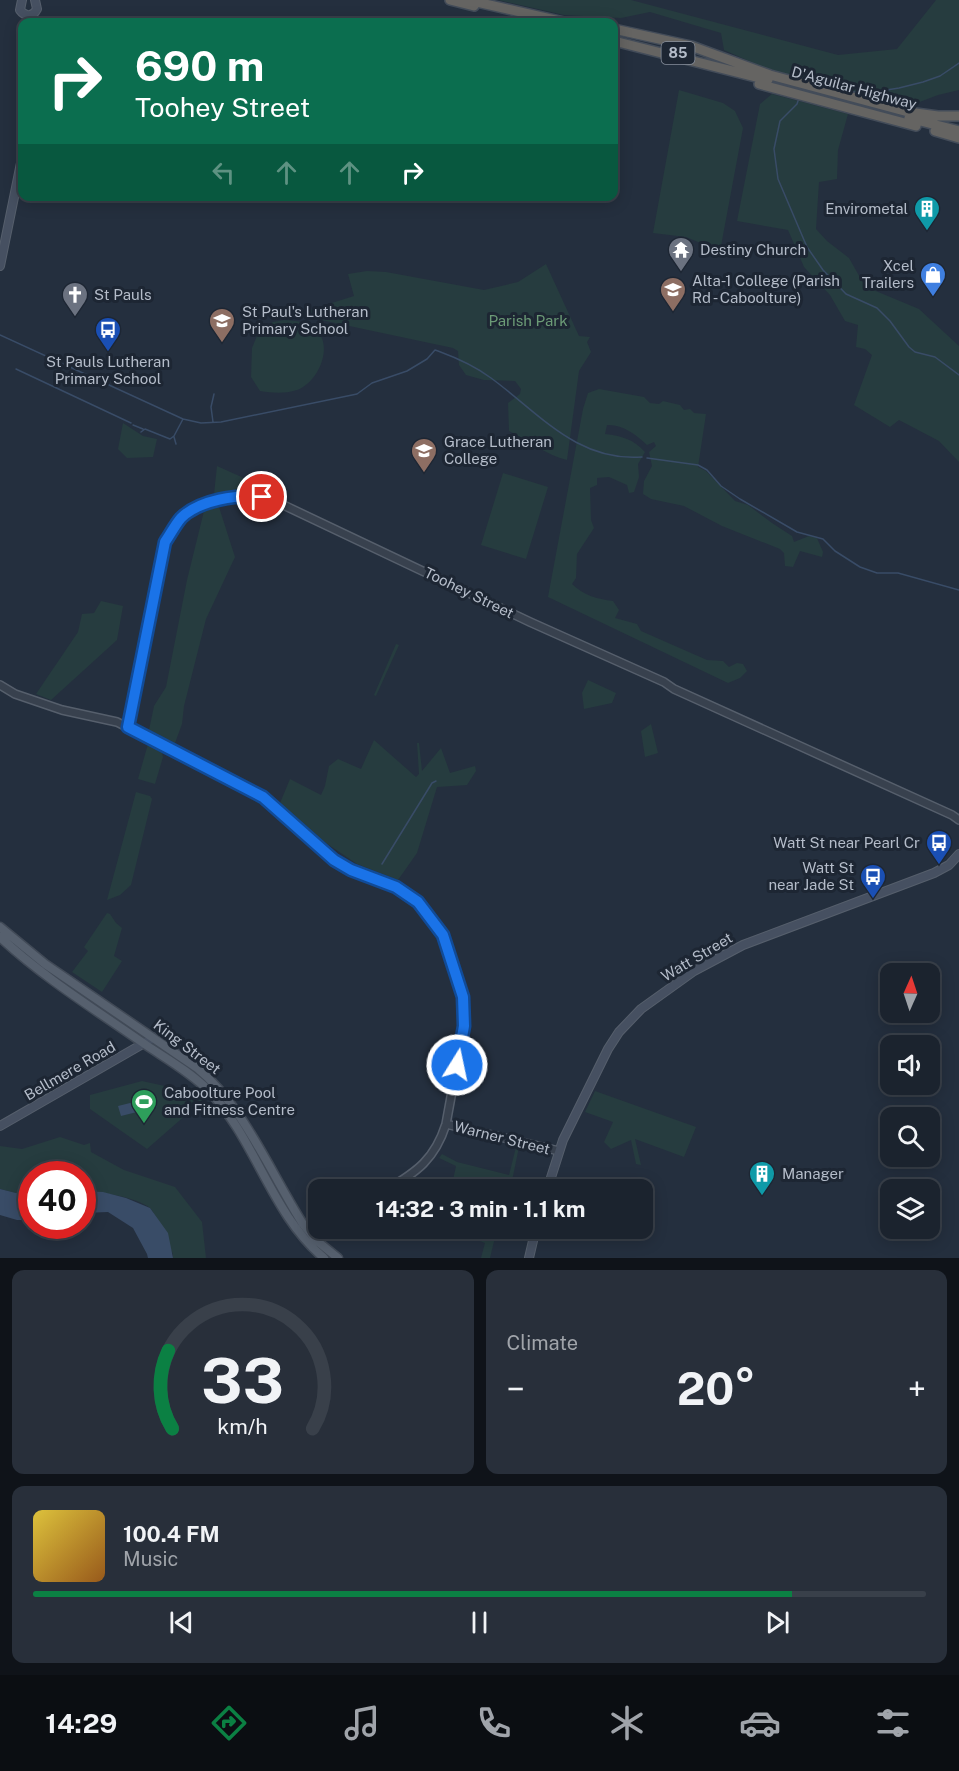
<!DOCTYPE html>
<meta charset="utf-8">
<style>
body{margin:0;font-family:"Public Sans",sans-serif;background:#282f3a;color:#f1f3f6;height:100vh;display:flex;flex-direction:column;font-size:22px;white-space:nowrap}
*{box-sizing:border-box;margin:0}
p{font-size:20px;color:#a0a4aa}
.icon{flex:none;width:33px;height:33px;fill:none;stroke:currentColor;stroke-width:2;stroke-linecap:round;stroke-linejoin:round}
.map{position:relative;height:1258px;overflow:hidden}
.panel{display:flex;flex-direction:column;gap:12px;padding:12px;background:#0f1319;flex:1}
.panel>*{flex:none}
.guide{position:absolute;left:18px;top:18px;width:600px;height:183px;border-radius:12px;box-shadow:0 3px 15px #0003,0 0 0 2px #39404a;background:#0b6e4f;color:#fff;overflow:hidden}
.needle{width:39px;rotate:3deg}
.fabs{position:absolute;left:880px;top:963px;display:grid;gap:12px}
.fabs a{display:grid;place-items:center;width:60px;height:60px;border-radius:12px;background:#1b232e;box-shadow:0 3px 15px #0003,0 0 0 2px #39404a;font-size:30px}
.speed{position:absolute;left:18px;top:1161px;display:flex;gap:12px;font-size:30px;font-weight:700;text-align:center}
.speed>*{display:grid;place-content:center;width:78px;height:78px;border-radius:50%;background:#1b232e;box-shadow:0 3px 15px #0003,0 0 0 2px #39404a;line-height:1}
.speed .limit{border:9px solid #d22;background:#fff;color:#111}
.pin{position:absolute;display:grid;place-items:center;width:51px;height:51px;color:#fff;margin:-26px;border:3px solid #fff;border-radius:50%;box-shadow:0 2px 6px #0007}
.me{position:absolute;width:66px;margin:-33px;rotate:10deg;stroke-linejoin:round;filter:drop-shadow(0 0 4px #0008)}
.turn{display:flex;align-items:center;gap:21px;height:126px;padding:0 18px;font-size:27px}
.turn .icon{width:78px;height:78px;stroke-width:2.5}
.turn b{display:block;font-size:42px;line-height:51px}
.lanes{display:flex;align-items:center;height:57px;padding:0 18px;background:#0003;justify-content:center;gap:30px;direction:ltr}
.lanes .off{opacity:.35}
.big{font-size:45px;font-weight:700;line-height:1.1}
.panel .tile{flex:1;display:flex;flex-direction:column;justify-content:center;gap:9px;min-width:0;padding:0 21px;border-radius:12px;background:#282f3a}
.panel .dial{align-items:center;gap:0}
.dial svg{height:156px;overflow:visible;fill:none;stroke:#39404a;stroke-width:7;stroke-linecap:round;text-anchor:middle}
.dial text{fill:#f1f3f6;stroke:none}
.song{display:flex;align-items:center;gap:18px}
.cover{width:72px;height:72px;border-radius:9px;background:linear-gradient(135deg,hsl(50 70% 55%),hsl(30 70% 35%))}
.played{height:6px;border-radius:3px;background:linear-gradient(90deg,#0b8043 85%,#39404a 85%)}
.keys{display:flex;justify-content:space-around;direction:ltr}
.heat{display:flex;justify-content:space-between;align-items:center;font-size:33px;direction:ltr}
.panel .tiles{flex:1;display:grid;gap:12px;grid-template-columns:1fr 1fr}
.tile:last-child{grid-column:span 2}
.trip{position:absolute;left:308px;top:1179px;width:345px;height:60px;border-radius:12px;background:#1b232e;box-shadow:0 3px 15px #0003,0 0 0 2px #39404a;font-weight:700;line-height:60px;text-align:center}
.dock{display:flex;height:96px;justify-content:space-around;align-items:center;background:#0b0e12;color:#a0a4aa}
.dock .icon{width:42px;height:42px}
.dock .on{color:#0b8043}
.dock b{font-size:27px;color:#f1f3f6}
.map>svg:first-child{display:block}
.green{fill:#263c3f}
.water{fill:#394c67}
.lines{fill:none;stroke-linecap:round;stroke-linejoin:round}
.stream{stroke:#394c67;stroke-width:1.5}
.tertiary-casing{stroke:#565f6c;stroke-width:10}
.secondary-casing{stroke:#565f6c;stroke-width:10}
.primary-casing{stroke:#414a57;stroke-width:11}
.trunk-casing{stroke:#434c59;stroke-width:12}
.tertiary{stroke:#38414e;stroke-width:7}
.secondary{stroke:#465061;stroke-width:8}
.primary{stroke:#56606e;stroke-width:8}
.trunk{stroke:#656462;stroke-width:9}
.route-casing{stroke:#114b97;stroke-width:15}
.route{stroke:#1a73e8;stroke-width:10}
.labels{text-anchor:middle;stroke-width:6;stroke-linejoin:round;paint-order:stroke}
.shield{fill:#1d2633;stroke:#878f9c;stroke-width:1.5}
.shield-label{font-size:14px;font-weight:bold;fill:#b4bcc9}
.street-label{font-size:15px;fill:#b4bcc9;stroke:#1d2633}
.poi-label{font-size:15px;fill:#b4bcc9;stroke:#1d2633;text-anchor:start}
.park-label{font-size:15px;fill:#6b9a76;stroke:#1d2633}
</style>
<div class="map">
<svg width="959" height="1258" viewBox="0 0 959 1258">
<rect width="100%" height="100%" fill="#242f3e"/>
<!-- green -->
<path class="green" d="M498,0H631L838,55L897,49L936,0H959V90L938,95L909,106L778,74L724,50L721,33L650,12L621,18L564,15Z
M679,90L723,103L735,111L743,128L721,246L698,242L686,237L653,233Z
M772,94L848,114L838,150L837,179L819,182L816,229L827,241L849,258L862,281L871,289L919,309L959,346V462L939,441L899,420L890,427L854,405L872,355L865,349L856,347L858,325L845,321L830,295L804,267L788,230L737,221L760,104Z
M546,264L579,336L590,337L587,342L591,352L579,371L567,460C546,455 528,440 509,431L508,403L520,394L521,389L515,381L484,380L466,375L459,365L458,351L453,348L274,310L275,307L303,312L354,296L348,274L367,271L386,272L484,290L518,282Z
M284,320C296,321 309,321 318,332C333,349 317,383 297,390C284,394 273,393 260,391L251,377L252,348L259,331L273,322Z
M599,389L644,397L650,403L659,404L663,401L680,405L684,410L690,409L694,413L706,414L698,467L706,471L735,501L748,505L772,523L792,536L794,542L809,536L817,538L823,552L822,557L800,551L793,567L785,566L784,553L780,549L722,526L684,506L651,499L643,494L644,481L652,466L649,452L656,446L654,442L647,445C637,435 622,424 607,425L605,434C622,436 633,439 645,452L638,464L639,477L634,492L629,493L627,485L609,477L597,478V485L590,488L591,520L594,528L577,554L576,578L572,584C583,595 597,599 613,601L619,610L615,618L637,624L641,631L707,660L723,661L729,667L737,663L743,664L747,671L740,678L728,683L548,597L583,409L588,393Z
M123,423L143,436L157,439L153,457L127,458L118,449Z
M217,466L266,488L265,491L214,494Z
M503,473L548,487L526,559L481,545Z
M219,507L235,557L206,619L184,706L182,724L175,743L149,730L154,706L166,687L187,580L204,511Z
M101,601L123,606L117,640L51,700L36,694L78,632L82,614L94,613Z
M396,644L399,645L376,696L374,695Z
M588,680L616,693L612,703L584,709L582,693Z
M651,724L658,753L645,757L641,731Z
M374,740L416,777L419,774L417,743H419L422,771L441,748L450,773L475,766L476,771L467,785L437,787L417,853L398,880L357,864L323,841L280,803L290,779L321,795L325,786L329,766L338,759L361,769Z
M148,744L162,753L163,757L155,784L138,779Z
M136,792L150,796L152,799L131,885L120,895L107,900Z
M107,913L110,914L116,923L122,928L114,956L122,961L102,992L72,972L88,951L84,947Z
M142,1081L201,1094L203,1100L147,1149L90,1109V1095Z
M595,1091L696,1127L684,1157L635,1139L641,1165L636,1164L631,1140L611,1149L604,1142L613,1122L585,1112Z
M60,1137L84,1145L90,1143L91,1152L124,1170L175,1187L202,1222L206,1258H173V1254C169,1245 156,1214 150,1208C137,1197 100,1192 83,1191L82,1174H32L31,1194L16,1193L0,1189V1146L22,1149Z
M516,1147H519L512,1181L508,1180L506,1189H451L456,1166L439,1158L442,1154L457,1162L509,1175Z
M466,1229H497L490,1258H481L485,1243L480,1241Z"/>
<!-- water -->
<path class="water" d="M154,1097L157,1107L121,1116L118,1106Z
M0,1189L16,1193L31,1194V1220H17L0,1215Z
M83,1191L103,1192L126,1198L150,1208L168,1233L173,1258H148L147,1254L133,1228L108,1212L83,1213Z"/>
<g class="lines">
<!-- stream -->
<path class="stream" d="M807,80L862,94L899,88L923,82L940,76L959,63
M799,98L797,104L780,121L774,149L778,179L807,247L823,270L846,294L877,308L890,321L909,347L915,352L935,357L959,375
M0,335L183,419L201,423L221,422L357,394L372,383L407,371L427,359L435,350L438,351C457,358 475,366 491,378C539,413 577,462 642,457
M16,369L131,423
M213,422L211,407L214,394
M133,425L143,429
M141,432L145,429L170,439L174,436L183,419
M174,437L176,444
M647,458L698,465L707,470L721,486L740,499L797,532L823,539L835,551L860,567L877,573H898L959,590
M382,864L432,783L436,781"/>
<defs>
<path id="tertiary" d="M0,685L15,694L62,710L117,722L263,797L327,854L342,865L389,883L418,902L432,918L443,935L463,997L464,1026L446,1124C435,1159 417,1172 386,1190
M128,727L165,542C170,535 175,524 181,518C201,498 251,491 277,502L530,622L664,682L674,689L952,815L959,820
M446,1124L559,1151
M308,1237L321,1228"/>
<path id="secondary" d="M22,0L20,10C25,17 33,17 37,9L35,0
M0,266L22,158
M0,1126L153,1038
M547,1190L563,1140L608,1049L619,1032L641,1009L694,971L743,945L934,873L949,865L959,854
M529,1258L536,1228"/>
<path id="primary" d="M0,927L45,964L197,1068C243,1105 271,1174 303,1224L317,1241L338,1258
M0,937C44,978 96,1010 146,1045C167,1059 190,1072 208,1090C256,1139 271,1214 324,1258"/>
<path id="trunk" d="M450,0L474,6
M468,0L564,22
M567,22H578
M614,29L691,46L770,75L908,112L938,116H959
M614,41L768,80
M759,84L916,126
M909,118L959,131
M935,131L959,138"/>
</defs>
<!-- tertiary casing -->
<use href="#tertiary" class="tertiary-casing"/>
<!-- secondary casing -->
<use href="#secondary" class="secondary-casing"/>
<!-- primary casing -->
<use href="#primary" class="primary-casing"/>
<!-- trunk casing -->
<use href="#trunk" class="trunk-casing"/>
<!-- tertiary -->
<use href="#tertiary" class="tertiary"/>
<!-- secondary -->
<use href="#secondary" class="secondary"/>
<!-- primary -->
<use href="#primary" class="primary"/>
<!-- trunk -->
<use href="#trunk" class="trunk"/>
</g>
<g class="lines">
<defs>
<path id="route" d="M262,497C238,494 199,500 181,518C175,525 170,535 165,542L128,727L263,797L334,860L351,870L396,887L418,902L443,935L463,997L464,1026L457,1065"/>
</defs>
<!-- route casing -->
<use href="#route" class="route-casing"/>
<!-- route -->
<use href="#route" class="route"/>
</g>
<!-- icons -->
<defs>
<symbol id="building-pin" viewBox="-11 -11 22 30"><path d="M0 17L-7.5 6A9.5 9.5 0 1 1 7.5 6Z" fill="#0f9aa8" stroke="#1d2633"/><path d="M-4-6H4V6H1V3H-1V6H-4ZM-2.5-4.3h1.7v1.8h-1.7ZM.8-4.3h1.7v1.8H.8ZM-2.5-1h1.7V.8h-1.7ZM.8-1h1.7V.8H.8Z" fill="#fff"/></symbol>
<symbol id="temple-pin" viewBox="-11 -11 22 30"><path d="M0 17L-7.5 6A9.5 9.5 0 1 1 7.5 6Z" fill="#6b7280" stroke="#1d2633"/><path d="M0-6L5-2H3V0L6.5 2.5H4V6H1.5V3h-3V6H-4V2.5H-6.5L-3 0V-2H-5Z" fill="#fff"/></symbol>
<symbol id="shop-pin" viewBox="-11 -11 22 30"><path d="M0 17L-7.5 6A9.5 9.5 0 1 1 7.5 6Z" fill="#3f7fe0" stroke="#1d2633"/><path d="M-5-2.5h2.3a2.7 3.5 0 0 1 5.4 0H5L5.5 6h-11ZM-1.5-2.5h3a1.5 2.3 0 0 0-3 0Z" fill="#fff"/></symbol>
<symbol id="school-pin" viewBox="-11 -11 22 30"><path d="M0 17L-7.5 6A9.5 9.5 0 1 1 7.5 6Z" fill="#8d6e63" stroke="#1d2633"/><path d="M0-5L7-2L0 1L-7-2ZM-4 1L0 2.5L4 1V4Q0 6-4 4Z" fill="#fff"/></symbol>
<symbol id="church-pin" viewBox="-11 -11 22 30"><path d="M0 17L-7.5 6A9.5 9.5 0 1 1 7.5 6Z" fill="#6b7280" stroke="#1d2633"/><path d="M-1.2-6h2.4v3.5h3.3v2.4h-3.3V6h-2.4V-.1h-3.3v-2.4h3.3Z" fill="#fff"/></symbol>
<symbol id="bus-pin" viewBox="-11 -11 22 30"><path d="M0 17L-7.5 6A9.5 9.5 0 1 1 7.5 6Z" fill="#1a4fb4" stroke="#1d2633"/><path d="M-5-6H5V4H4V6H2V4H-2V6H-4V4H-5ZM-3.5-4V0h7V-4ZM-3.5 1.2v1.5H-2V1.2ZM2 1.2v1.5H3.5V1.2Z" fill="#fff"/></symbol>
<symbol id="stadium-pin" viewBox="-11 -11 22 30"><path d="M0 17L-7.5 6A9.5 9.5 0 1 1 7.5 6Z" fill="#2e9e5b" stroke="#1d2633"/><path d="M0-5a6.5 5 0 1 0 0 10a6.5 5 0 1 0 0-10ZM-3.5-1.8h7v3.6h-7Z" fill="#fff"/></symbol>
</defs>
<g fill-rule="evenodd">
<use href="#building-pin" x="912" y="194" width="30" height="40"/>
<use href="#temple-pin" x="666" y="235" width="30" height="40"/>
<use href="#shop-pin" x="918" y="260" width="30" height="40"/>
<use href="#school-pin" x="658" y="275" width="30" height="40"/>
<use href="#church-pin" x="60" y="280" width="30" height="40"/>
<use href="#school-pin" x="207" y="306" width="30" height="40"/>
<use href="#bus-pin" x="93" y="315" width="30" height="40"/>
<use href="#school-pin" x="409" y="436" width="30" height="40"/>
<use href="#bus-pin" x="924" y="828" width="30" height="40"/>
<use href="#bus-pin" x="858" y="862" width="30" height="40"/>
<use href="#stadium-pin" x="129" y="1087" width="30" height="40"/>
<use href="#building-pin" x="747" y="1159" width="30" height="40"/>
</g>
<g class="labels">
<!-- shield labels -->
<rect class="shield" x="661.5" y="42" width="33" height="22" rx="4.5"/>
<g class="shield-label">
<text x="678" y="58">85</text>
</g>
<!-- street labels -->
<g class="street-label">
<text transform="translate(854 88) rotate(15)" y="5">D'Aguilar Highway</text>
<text transform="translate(469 593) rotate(26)" y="5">Toohey Street</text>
<text transform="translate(697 957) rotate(-31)" y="5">Watt Street</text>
<text transform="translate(187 1047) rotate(37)" y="5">King Street</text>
<text transform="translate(70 1071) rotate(-30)" y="5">Bellmere Road</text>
<text transform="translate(502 1138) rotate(14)" y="5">Warner Street</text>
</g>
<!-- poi labels -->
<g class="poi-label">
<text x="908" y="214" text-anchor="end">Envirometal</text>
<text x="700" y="255">Destiny Church</text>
<text x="914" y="271" text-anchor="end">Xcel<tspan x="914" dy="17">Trailers</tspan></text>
<text x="692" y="286">Alta-1 College (Parish<tspan x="692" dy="17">Rd - Caboolture)</tspan></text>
<text x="94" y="300">St Pauls</text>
<text x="242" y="317">St Paul's Lutheran<tspan x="242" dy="17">Primary School</tspan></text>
<text x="108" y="367" text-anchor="middle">St Pauls Lutheran<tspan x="108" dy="17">Primary School</tspan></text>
<text x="444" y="447">Grace Lutheran<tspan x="444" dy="17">College</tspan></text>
<text x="920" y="848" text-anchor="end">Watt St near Pearl Cr</text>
<text x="854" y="873" text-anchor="end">Watt St<tspan x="854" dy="17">near Jade St</tspan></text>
<text x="164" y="1098">Caboolture Pool<tspan x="164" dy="17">and Fitness Centre</tspan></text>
<text x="782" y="1179">Manager</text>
</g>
<!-- park labels -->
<g class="park-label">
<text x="528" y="326">Parish Park</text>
</g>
</g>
</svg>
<div class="fabs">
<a><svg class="needle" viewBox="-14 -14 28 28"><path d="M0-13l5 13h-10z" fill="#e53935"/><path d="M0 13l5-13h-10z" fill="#a0a4aa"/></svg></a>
<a><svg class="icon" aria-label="sound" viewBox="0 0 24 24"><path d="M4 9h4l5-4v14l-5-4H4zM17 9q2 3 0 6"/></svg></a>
<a><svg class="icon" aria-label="search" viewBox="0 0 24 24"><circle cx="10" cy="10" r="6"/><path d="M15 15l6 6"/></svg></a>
<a><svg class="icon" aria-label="layers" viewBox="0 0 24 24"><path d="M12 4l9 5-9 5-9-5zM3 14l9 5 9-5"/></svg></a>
</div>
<div class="speed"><div class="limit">40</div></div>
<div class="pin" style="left:262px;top:497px;background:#d93025"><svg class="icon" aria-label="arrive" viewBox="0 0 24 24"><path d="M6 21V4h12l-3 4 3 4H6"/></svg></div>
<svg class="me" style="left:457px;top:1065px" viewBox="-20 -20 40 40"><circle r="17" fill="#1a73e8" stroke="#fff" stroke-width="3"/><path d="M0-11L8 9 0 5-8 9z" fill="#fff"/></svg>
<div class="trip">14:32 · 3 min · 1.1 km</div>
<div class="guide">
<div class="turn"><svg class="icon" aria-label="right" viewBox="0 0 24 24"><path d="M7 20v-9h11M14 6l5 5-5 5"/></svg><div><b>690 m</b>Toohey Street</div></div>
<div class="lanes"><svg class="icon off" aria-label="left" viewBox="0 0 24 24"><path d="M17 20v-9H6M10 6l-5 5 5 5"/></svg><svg class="icon off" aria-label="ahead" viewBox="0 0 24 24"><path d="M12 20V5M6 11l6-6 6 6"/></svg><svg class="icon off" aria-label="ahead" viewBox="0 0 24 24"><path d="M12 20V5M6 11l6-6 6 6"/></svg><svg class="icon" aria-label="right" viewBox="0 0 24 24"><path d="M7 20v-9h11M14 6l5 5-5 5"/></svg></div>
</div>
</div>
<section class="panel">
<div class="tiles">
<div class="tile dial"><svg viewBox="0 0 100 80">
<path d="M14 69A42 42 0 1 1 86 69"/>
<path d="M14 69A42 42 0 0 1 12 29" stroke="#0b8043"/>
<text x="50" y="56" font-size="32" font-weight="700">33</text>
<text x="50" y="72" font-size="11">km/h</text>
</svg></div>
<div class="tile"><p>Climate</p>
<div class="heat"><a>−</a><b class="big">20°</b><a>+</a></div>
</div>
<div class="tile">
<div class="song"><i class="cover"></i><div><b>100.4 FM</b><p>Music</p></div></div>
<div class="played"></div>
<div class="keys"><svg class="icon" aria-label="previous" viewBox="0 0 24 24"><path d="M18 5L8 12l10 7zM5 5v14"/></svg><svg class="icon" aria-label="pause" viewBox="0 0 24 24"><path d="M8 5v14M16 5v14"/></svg><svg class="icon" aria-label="next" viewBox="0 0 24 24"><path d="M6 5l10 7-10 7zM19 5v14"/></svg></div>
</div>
</div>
</section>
<nav class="dock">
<b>14:29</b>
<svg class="icon on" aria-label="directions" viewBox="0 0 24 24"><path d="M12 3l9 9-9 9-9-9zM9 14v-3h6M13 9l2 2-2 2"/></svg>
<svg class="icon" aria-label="music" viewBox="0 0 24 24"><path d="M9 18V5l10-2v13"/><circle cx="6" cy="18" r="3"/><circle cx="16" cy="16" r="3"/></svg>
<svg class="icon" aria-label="phone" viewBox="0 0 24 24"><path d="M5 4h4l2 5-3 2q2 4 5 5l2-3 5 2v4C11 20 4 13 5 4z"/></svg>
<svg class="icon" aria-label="climate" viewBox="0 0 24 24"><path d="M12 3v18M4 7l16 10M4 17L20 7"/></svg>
<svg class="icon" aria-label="car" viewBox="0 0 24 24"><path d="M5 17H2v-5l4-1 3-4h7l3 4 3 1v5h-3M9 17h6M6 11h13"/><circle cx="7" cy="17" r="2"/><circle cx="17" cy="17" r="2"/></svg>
<svg class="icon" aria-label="filters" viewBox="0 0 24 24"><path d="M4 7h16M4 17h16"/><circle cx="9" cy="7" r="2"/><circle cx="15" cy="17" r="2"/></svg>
</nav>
